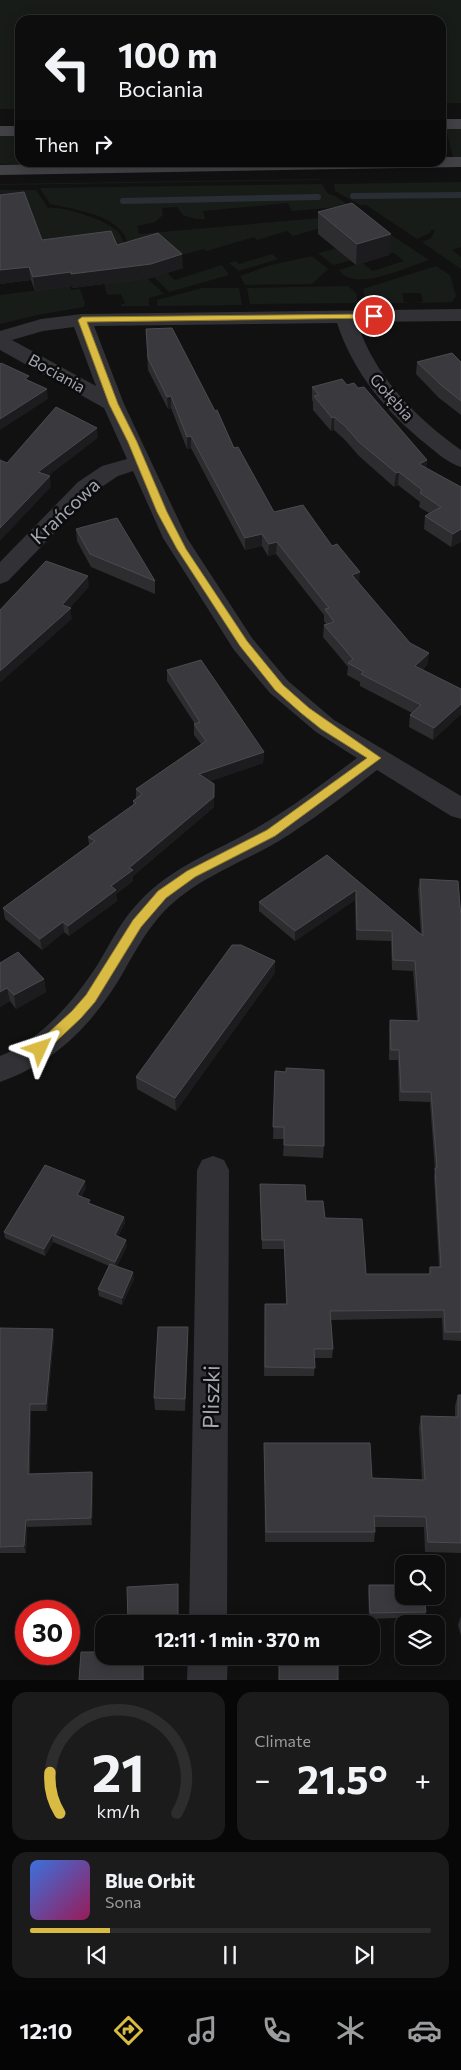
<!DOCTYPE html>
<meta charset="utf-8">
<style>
body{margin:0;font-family:Commissioner,sans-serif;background:#1b1b1c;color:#f1f3f6;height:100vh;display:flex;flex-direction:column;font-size:19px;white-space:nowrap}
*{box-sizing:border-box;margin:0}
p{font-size:16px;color:#9a9c9e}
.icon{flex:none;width:28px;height:28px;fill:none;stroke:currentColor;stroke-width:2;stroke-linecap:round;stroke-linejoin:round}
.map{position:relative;height:1680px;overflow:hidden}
.details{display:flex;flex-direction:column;gap:12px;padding:12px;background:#070708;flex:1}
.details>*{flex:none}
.banner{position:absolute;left:15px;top:15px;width:431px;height:152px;border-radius:15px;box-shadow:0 2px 12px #0003,0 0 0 1px #2d2d2e;background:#0d0d0e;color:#f1f3f6;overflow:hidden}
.fabs{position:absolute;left:395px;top:1555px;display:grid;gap:10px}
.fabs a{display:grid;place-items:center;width:50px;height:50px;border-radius:10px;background:#0d0d0e;box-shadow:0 2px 12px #0003,0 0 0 1px #2d2d2e;font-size:25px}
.speed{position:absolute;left:15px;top:1600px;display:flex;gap:10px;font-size:25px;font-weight:700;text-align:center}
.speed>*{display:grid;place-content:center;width:65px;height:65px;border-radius:50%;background:#0d0d0e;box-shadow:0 2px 12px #0003,0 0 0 1px #2d2d2e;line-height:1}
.speed .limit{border:8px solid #d22;background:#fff;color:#111}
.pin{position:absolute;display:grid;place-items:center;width:42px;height:42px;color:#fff;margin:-21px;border:2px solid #fff;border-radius:50%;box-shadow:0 1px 5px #0007}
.me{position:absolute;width:55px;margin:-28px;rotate:48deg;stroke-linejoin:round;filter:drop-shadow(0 0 4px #0008)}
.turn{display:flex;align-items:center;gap:18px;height:105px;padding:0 20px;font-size:22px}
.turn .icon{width:65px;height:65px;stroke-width:2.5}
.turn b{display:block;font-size:35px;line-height:42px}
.then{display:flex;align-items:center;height:48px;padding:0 20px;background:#0003;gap:10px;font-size:19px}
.big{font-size:38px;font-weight:700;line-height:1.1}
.details .card{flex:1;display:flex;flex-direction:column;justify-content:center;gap:8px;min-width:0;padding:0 18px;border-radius:15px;background:#1b1b1c}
.details .dial{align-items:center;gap:0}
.dial svg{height:130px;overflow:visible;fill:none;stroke:#2d2d2e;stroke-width:7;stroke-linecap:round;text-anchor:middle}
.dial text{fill:#f1f3f6;stroke:none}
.song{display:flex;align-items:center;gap:15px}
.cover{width:60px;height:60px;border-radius:8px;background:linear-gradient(135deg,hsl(220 70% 55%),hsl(330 70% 35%))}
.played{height:5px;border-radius:2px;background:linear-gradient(90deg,#d9ba42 20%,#2d2d2e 20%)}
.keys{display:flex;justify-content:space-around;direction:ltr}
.heat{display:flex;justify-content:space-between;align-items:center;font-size:28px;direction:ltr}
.details .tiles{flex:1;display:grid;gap:12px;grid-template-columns:1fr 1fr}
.card:last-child{grid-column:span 2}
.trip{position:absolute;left:95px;top:1615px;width:285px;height:50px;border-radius:15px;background:#0d0d0e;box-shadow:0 2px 12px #0003,0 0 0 1px #2d2d2e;font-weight:700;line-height:50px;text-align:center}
.dock{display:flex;height:80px;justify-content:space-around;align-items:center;background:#050506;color:#9a9c9e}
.dock .icon{width:35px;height:35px}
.dock .current{color:#d9ba42}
.dock b{font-size:22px;color:#f1f3f6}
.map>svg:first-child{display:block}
.green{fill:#181c19}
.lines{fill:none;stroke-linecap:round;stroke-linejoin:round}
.stream{stroke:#292e34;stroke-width:6}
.street{fill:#323236;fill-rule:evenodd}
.secondary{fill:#414146;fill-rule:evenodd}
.wall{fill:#2d2d30}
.shaded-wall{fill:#1c1c1e}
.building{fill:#3a3a3e;stroke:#4a4b50}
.route{fill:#d9ba42;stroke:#8d792b}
.labels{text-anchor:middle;stroke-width:5;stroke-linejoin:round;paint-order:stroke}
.far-street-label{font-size:16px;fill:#a4a6b1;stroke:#0c0c0d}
.street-label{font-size:19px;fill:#a4a6b1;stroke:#0c0c0d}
.near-street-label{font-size:22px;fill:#a4a6b1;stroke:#0c0c0d}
</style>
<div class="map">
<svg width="461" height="1680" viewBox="0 0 461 1680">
<rect width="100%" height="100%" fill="#111112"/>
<!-- green -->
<path class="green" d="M0,0H461V103H441V20H20V109H0Z
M446,129H461V157H453Z
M0,136H20V162L62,163L0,164Z
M318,179L321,180L0,185V184Z
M461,182V247L452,250L461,257V269L422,242L431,238L435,230H431L430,233L417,239L366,205H360L335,191L334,184Z
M322,184L328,194L335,196L350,206L292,211L288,203L203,211L205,219H195L183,215L177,207L162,208L163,215L155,222L137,226L139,234L343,216L367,219L429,260C407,267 354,293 339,270L362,263L373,271L404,261L394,253L388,254L327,226L293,236L287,231L257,240L254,237L207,251L203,249L171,258L130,247C120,214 80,211 50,204L41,190V188Z
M0,190H36L48,208C63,206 107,220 118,232C124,238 124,249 129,256C137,271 152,282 164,294L149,298V306H121V304H125L121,294L107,295L104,284L60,260L71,290L80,289L85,304L84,307L37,315L0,324V295L55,288L0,206Z
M337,248L357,259L333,265L318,253Z
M272,254L278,259L239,271L229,263L236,261L239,264Z
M312,256L328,269L312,284L245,285L240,276L271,265Z
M222,265L229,275L169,292L154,277L167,273L175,280Z
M436,266L450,275L456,296L452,302L416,303L423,302L421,293H402L404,302L409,303H366L363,289Z
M348,286L356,293L358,303L250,304L247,288Z
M202,288H239L242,305L157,306V300Z"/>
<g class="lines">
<!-- stream -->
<path class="stream" d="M353,196L461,195
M123,201L318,197"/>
<!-- street -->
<path class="street" d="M461,309V321L357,322C375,377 415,417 461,450V467C448,463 437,453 426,444C386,412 353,372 337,323L94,326L124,404L187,538L252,638L288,681L334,720L461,796V819L451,816L377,770C345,795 313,820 279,841C238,865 191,880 159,917C143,936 132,957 120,978C91,1026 54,1063 0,1082V1056C42,1039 74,1001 98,964C111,942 122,919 140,901C172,866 217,851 258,827C293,807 325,782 357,758L316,732L270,693L234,650L163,538L133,471L118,476L94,492L8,581L0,584V562L78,482L102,466L127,459L104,408L0,350V331L41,319L82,314ZM74,327L96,386L12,340L43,331Z
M213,1156L224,1160L229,1170L227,1624H189L197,1170L202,1160Z
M188,1656H228L227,1680H187Z"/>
<!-- secondary -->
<path class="secondary" d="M441,119H461V129H441Z
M0,126H20V136H0Z
M441,157H461V167L0,175V165L123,162H441Z"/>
</g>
<!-- wall -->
<path class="wall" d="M0,195L42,240L117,245L183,268L151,278L72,288V286L35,291L31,280L0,284Z
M318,212L389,255L356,265L318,234Z
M146,329L234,448L274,512L359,583L410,643L429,653L427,665L422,670L461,689V714L433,740L409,727L410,715L412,713L360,686V682L347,675L348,667L323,637L324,625L326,624L324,621V615L276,554L268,556L262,546L245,550L191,448L187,449L171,408L168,409L148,370Z
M417,362H461V415L439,398L416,374Z
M347,385L358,388L427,460L426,468L461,487V542L451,547L424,529L425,516L429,513L419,507L420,502L398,485L394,487L359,456L345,440L334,430L331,431L313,410V402L312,400V387Z
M76,529L155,581V594L91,567L77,541Z
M167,670L264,752L263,763L210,781L214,784V807L133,876V881L116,894L117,901L69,936L64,932L42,950L5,919L3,908L89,845L88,837L133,805V801L136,799V789L201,744L194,735V724H195L167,681Z
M327,855L421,934L418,889L420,879L461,917V1341L443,1340L442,1318L331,1320L333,1349L332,1358H315L314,1376H264L265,1304H286L284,1249H262L260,1184L306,1201L325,1218L366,1274H429L430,1267H439L434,1177L435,1171L430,1102L399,1101L398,1060H389V1029L390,1020L417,1021L413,971L392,970L391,941L356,940L355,900L295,941L259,911V902Z
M0,963L44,979L46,992L16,1009L10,1001L0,1007Z
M275,973L176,1111L137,1089L136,1077Z
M275,1071L324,1146L323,1158L283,1156L284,1139H273Z
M86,1188L81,1197L90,1203L124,1217L125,1223L118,1236L127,1246L117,1266L134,1279L122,1305L99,1296L98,1289L109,1266L53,1242L45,1256L5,1238L4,1232Z
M0,1328L54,1337L47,1411H31L30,1474L92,1472L93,1479L92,1525L27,1527L26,1553H0Z
M188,1339L185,1411L155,1410L154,1398Z
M458,1395H461V1553L425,1552L424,1527H375V1532L374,1542H265L264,1443L372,1478L422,1480L419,1427L421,1416L455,1417V1406Z
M369,1585L426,1612L425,1617L369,1619L368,1591Z
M461,1616V1636L458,1625Z
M104,1656H179V1665L144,1666V1680H79Z"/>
<!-- shaded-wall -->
<path class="shaded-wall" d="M391,234L389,255L356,265L357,244Z
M182,254L183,268L151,278L72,288L71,274Z
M29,267L31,280L0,284V270Z
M71,272L72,286L35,291L33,277Z
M47,389L48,399L0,430V419Z
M171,396V408L168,409L167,397Z
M334,417V430L331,431L332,418Z
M97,428L98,438L39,483L38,472Z
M191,436V448L187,449V437Z
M427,460L426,474L419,464Z
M399,472L398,485L394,487L396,473Z
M50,476L51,487L0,541V528Z
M461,529V542L451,547L453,534Z
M262,534V546L245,550V538Z
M277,542L276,554L268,556L269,544Z
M360,572L359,584L352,575Z
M88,576L89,587L70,608L72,619L0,683V671L62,605Z
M429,653L427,665L414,678L415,666Z
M461,704V714L433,740L434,728Z
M264,752L263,763L199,785V774Z
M214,797V807L133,876V881L116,894L117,901L69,936L68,926L111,886L129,868Z
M356,890L355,900L295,941V931Z
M63,922L64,932L42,950L40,939Z
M275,961V973L176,1111L175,1098Z
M44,979L46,992L16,1009L14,995Z
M7,988L10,1001L0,1007V992Z
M85,1181L86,1188L77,1202V1195Z
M124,1217L125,1223L115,1241V1235Z
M52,1235L53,1242L45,1256L44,1249Z
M126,1240L127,1246L116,1269L115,1262Z
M133,1272L134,1279L122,1305V1298Z
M188,1327V1339L185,1411V1399Z
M53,1329L54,1337L47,1411L46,1404Z
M30,1404L31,1411L29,1481L28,1474Z
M92,1472L93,1479L92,1525L91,1518Z
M26,1520L27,1527L26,1553L24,1546Z
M143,1656L144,1666V1680H143Z"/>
<!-- building -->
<path class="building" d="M24,192L42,240L111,231L117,245L158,233L182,254L151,264L71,274V272L33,277L29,267L0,270V195Z
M352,203L391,234L357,244L318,212Z
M172,328L215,411L217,410L234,448L238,447L274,512L303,505L332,546L337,544L360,572L352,575L410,643L429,653L415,666L461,689V704L434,728L410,715L421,705L361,674L364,672L348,663L353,659L324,625L334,622L325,609L329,608L277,542L269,544L262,534L245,538L191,436L187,437L171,396L167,397L148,358L146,329Z
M452,353L461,362V401L441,385L417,362Z
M1,363L29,376L25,379L47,389L0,419V364Z
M342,379L347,385L354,383L358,388L364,387L427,460L419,464L461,487V529L453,534L425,516L441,507L420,493L422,490L399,472L396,473L359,442L345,426L334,417L332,418L314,396L319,395L312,387Z
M56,407L97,428L38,472L50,476L0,528V460L7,463Z
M117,518L155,581L90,554L76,529Z
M46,561L88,576L62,605L71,608L0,671V623L2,622L0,621V610Z
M201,660L264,752L199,774L214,784V797L129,868L133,870L111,886L116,890L68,926L63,922L40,939L3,908L95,841L88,837L136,803L133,801L142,794L136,789L206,741L194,724L200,722L167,670Z
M327,855L423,936L420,879L458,881L461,917V1332H445L444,1310L330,1311L333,1349H314L315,1368L265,1367V1304H287L284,1240H262L260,1184L305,1185L306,1201H323L325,1218L362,1219L366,1274H430V1267H441L435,1168H437L431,1092H401L399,1050H391L390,1020L419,1021L415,961L393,960L392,931L357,930L356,890L295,931L259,902Z
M232,945H241L275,961L175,1098L136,1077Z
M18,952L44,979L14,995L7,988L0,992V963Z
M286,1068L324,1070V1146L284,1145V1127H273L275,1071L286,1072Z
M45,1165L85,1181L77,1195L90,1200L88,1203L124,1217L115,1235L126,1240L115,1262L52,1235L44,1249L4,1232Z
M110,1264L133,1272L122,1298L98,1289Z
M158,1327H188L185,1399L154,1398Z
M0,1328L53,1329L46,1404H30L28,1474L92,1472L91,1518L26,1520L24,1546L0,1547Z
M458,1395H461V1543L428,1542L426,1517L374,1516L375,1532H266L264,1443H370L372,1478L425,1480L421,1416L458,1417Z
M178,1584V1624H128L127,1587Z
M369,1585H404V1596H424L426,1612L370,1613Z
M81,1652H104V1656H147H143V1680H79Z
M290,1656H338V1680H279V1663H290Z"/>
<!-- route -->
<path class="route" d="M374,314L378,316L377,318L87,322L118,404L137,442L167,512L186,549L247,641L283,685L309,708L381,758L275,836L195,877L166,898L141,927L95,1002L81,1018L44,1053L40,1054L35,1053L33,1049L35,1045L72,1011L86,995L133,920L158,891L187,871L267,830L367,758L321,729L301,713L275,690L240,646L177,549L157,512L128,442L109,404L78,320L82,317Z"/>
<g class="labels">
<!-- far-street labels -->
<g class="far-street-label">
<text transform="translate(57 373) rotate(29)" y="6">Bociania</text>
<text transform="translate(392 397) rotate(48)" y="6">Gołębia</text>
</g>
<!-- street labels -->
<g class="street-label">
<text transform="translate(65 511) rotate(-43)" y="7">Krańcowa</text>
</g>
<!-- near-street labels -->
<g class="near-street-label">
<text transform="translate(211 1397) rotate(-89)" y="8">Pliszki</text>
</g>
</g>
</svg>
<div class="fabs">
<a><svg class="icon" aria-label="search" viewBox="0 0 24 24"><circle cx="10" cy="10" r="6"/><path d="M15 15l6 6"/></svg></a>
<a><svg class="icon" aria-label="layers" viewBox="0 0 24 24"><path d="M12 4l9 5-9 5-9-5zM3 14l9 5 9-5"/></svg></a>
</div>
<div class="speed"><div class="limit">30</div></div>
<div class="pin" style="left:374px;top:316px;background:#d93025"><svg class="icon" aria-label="arrive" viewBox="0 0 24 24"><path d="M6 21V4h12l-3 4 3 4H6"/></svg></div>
<svg class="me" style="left:40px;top:1049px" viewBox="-20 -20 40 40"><path d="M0-17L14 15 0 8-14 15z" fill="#d9ba42" stroke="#fff" stroke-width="4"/></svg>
<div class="trip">12:11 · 1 min · 370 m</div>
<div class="banner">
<div class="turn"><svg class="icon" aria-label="left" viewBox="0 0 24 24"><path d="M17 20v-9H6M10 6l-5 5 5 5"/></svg><div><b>100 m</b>Bociania</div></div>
<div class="then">Then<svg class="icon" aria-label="right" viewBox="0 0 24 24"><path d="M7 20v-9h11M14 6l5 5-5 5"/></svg></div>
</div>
</div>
<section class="details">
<div class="tiles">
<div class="card dial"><svg viewBox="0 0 100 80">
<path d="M14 69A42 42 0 1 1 86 69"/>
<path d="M14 69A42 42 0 0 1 8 44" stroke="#d9ba42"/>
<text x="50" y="56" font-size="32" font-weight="700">21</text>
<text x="50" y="72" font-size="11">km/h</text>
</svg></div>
<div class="card"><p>Climate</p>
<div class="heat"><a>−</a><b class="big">21.5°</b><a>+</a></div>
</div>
<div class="card">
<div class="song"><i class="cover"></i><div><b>Blue Orbit</b><p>Sona</p></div></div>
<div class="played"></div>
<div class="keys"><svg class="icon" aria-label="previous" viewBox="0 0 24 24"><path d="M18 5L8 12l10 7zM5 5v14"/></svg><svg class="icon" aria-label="pause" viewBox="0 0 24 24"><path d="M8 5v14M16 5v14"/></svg><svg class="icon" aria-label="next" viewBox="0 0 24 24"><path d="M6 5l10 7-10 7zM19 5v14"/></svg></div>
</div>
</div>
</section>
<nav class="dock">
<b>12:10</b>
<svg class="icon current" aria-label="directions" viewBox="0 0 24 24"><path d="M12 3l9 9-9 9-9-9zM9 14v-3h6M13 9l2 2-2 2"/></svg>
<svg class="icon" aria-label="music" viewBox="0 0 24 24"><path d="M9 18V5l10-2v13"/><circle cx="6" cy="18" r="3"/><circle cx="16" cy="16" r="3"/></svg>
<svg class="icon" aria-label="phone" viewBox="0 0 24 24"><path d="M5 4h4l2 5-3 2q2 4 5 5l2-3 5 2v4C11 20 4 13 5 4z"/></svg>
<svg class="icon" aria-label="climate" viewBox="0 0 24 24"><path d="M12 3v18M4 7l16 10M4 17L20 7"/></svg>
<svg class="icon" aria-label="car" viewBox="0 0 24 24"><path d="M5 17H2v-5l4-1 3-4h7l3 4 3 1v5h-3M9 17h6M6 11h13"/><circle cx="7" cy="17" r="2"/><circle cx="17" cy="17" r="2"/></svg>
</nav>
